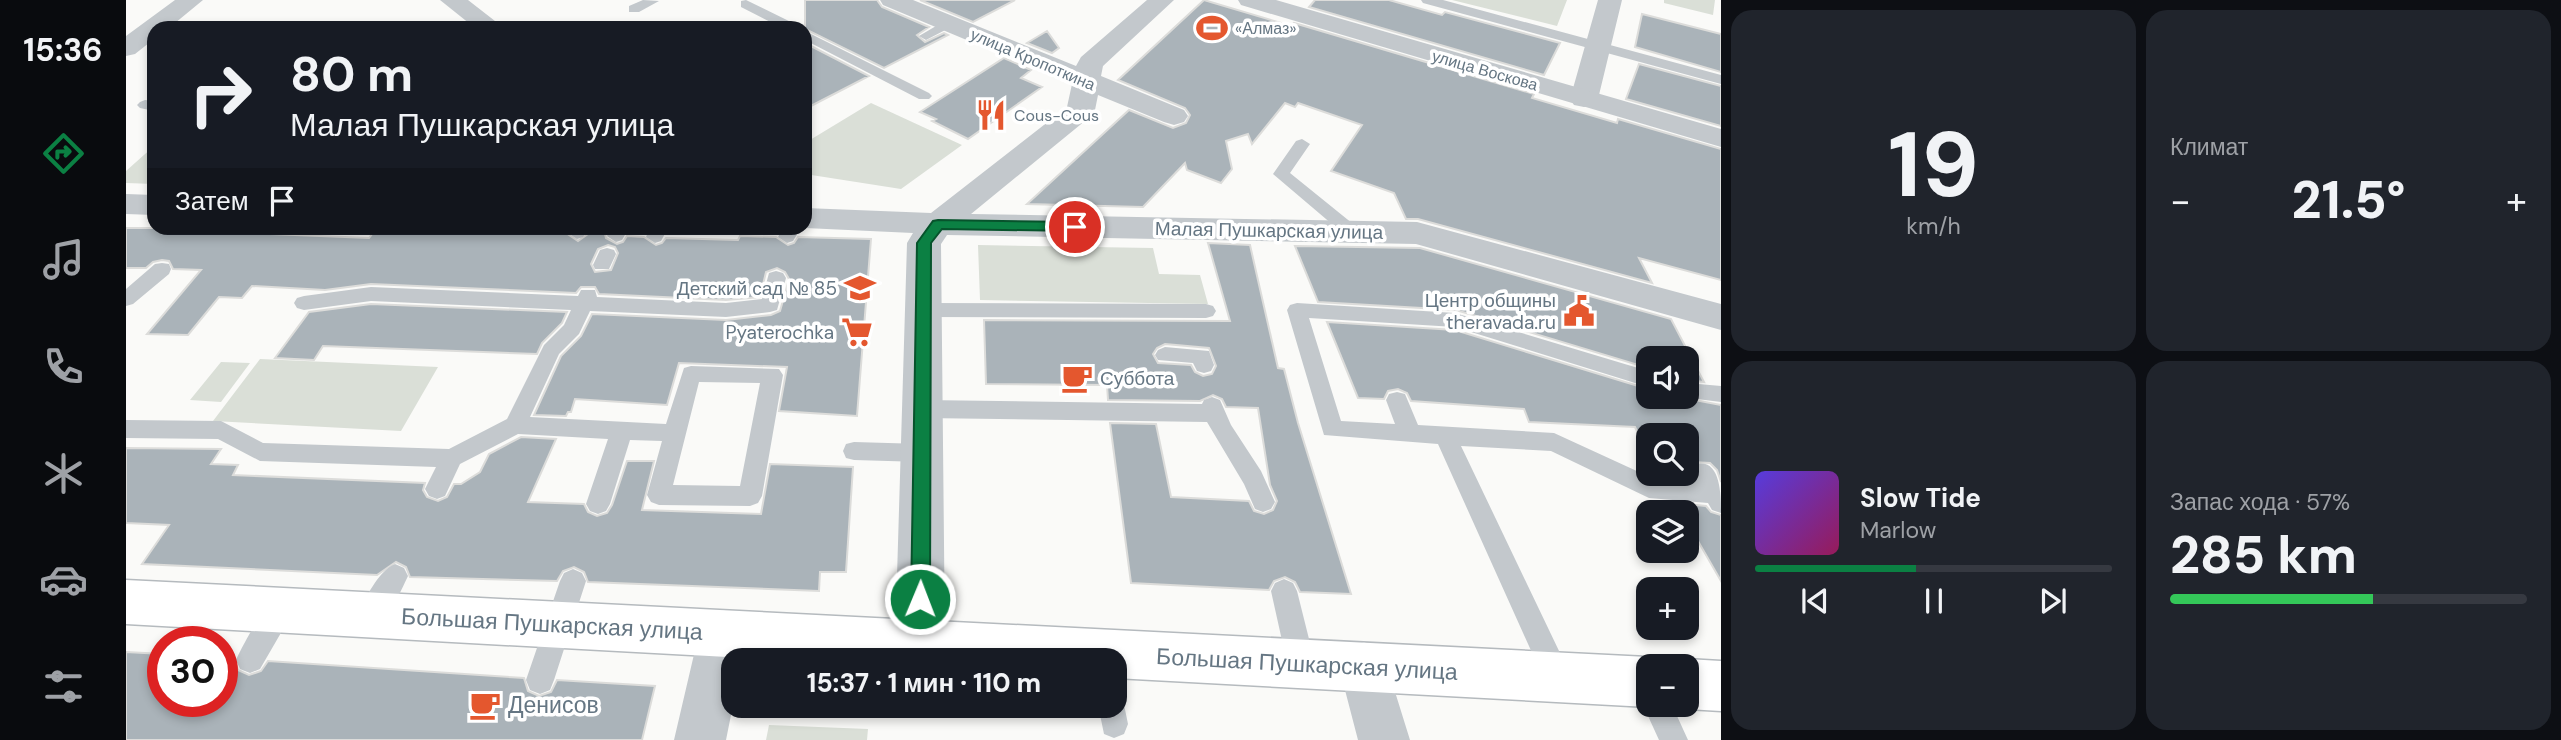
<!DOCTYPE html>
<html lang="ru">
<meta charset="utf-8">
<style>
body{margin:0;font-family:"DM Sans",sans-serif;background:#20242c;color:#f1f3f6;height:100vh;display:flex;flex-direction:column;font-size:26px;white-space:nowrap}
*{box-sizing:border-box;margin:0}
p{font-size:23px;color:#9ea1a6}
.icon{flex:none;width:38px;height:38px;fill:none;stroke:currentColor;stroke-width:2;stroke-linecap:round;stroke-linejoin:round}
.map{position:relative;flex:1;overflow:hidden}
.sheet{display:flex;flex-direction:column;gap:10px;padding:10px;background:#0d0f14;width:840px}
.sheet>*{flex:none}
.banner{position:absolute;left:21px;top:21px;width:665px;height:214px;border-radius:21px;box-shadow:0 4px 10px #0003;background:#171b24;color:#f1f3f6;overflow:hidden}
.tools{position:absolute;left:1510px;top:346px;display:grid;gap:14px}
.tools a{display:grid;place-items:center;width:63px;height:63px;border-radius:14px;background:#171b24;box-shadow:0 4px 10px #0003;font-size:35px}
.speed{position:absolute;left:21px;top:626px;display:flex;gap:14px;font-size:35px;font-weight:700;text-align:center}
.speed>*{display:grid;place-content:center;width:91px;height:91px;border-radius:50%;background:#171b24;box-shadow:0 4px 10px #0003;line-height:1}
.speed .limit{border:10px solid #d22;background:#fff;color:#111}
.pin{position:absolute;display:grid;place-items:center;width:60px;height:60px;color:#fff;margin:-30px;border:4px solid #fff;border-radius:50%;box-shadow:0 2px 7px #0007}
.me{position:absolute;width:77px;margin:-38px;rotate:1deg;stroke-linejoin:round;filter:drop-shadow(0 0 5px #0008)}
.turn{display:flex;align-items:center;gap:24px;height:147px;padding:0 28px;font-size:32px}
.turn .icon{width:91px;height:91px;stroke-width:2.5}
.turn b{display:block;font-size:49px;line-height:60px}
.then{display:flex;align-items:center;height:66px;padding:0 28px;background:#0003;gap:14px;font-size:26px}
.big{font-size:52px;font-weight:800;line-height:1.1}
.sheet .card{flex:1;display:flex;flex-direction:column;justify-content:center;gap:10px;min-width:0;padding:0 24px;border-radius:21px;background:#20242c}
.sheet .dial{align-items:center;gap:0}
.dial b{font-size:91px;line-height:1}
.song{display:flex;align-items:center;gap:21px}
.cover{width:84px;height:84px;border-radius:10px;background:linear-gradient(135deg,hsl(250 70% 55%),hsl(330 70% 35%))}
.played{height:7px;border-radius:4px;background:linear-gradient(90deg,#0b8043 45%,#363941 45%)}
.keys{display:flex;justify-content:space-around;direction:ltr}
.heat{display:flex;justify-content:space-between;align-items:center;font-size:38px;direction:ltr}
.charge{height:10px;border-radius:5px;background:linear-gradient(90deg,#34c759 57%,#363941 0)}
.sheet .tiles{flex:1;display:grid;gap:10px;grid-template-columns:repeat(2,1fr)}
.trip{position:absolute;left:595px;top:648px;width:406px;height:70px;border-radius:21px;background:#171b24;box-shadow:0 4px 10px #0003;font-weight:800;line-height:70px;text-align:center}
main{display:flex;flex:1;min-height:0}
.dock{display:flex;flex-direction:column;width:126px;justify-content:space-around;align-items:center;background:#090b0e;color:#9ea1a6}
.dock .icon{width:49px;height:49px}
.dock .on{color:#0b8043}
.dock b{font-size:32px;color:#f1f3f6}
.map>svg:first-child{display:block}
.green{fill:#dadfd7}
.building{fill:#aab3b9;stroke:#dcdcda;stroke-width:2;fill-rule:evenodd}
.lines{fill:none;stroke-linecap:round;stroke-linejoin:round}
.primary-casing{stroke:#b5babe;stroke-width:3}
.service{fill:#c3c8cc;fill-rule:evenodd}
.minor{fill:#c3c8cc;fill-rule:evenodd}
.tertiary{fill:#c3c8cc;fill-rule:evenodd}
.primary{fill:#fff;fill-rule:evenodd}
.route{fill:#0b8043;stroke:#07532c;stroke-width:2}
.labels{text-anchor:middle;stroke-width:7;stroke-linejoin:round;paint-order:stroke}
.far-poi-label{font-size:16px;fill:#657683;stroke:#fff;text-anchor:start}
.far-street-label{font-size:16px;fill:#657683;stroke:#fff}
.street-label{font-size:19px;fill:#657683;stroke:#fff}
.poi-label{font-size:19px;fill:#657683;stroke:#fff;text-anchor:end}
.near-street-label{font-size:23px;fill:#657683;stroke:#fff}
.near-poi-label{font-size:23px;fill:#657683;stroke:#fff;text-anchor:start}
</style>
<main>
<nav class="dock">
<b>15:36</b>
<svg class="icon on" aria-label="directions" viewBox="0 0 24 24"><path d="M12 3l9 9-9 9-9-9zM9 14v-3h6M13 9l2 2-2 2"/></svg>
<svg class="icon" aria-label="music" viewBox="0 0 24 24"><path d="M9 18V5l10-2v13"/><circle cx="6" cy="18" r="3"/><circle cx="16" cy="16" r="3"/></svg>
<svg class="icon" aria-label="phone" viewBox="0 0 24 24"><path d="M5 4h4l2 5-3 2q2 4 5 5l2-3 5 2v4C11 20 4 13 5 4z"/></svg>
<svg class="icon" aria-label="climate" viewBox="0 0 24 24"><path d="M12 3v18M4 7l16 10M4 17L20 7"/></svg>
<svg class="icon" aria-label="car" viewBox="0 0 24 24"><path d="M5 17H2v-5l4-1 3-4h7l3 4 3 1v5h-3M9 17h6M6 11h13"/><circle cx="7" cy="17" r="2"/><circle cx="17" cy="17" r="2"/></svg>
<svg class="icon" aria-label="filters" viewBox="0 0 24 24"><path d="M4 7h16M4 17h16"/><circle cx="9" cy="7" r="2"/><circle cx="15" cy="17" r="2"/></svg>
</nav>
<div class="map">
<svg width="1595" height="740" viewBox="0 0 1595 740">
<rect width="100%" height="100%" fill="#fafaf8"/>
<!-- green -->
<path class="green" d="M1326,0H1441L1431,26Z
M1538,0H1589L1587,15L1538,3Z
M745,103L836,145L775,189L679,174V143Z
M28,146V184L0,183V171Z
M852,245L1027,248L1033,274L1074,275L1082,304L854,300Z
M134,359L312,367L275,431L87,421Z
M95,362L124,363L95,402L64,400Z
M643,725L742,729L741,740H640Z"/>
<!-- building -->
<path class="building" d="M679,0H751L756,7L803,27L791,35L799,42L818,33L822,35L758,68L679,29Z
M794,0H889L847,22Z
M1078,0L1165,26L1168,23L1408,94L1406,98L1491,123L1492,119L1595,149V280L1513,258L1526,283L1292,219H1280L1268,193L1205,171L1236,125L1172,103L1169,107L1159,103L1126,144L1122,134L1100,141L1106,169L1095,183L1061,170L1059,163L1017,207L901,204L1003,110L1047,128L1060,123L1064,115L1059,108L992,80Z
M1189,0H1263L1316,15L1319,12L1434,43L1418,75L1183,7Z
M1516,14L1595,34V72L1509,47Z
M921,31L933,48L926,53L901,43Z
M679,43L743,76L679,109Z
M878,58L905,70L895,78L916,87L842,139L806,121L810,119L794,112Z
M1513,64L1595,86V126L1500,99Z
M0,228H152L146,234L243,238L251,228H306L440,233L452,241L462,234H479L480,238L491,244L497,242L501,236L518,237L530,245L536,243L540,238L612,240L614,236L650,237L662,245L668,243L672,237L745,239L731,416L653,411L661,367L553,363L541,405L449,399L445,412H442L440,416L408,415L435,356L455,336L466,314L600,320L645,315L654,311L663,279L659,272L651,268L640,272L634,297L600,300L473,294L469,287H455L450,293L245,284L199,290L126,286L116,298L93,297L62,335L21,334L75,270L47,269L43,261L36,260L27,262L20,268H0ZM482,245L489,247L492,253L485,270L469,272L465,264L472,249Z
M1082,243L1124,245L1152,368L1158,369L1172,423L1225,594L1174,592L1169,582L1159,577L1148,581L1143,590L1005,583L984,423L1030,424L1045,497L1123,501L1128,511L1138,514L1147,510L1151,501L1144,485L1132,408L1100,407L1096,399L1087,395L1074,401L982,400L981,385L860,384L858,320L1104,321ZM1039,344L1083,348L1090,366L1086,374L1077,376L1069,372L1065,365L1032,363L1027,354L1031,348Z
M1169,246L1294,248L1545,319L1578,382L1561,380V359H1522V368L1330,310L1192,302Z
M245,304L441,312L436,323L416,343L411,354L197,346L188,360L149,358L183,312Z
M1201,322L1329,330L1522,389V397H1553L1595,405V482L1591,470L1584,463L1567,462L1561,470V436H1522V455L1509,427L1403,422L1398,409L1285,401L1281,393L1272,389L1262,391L1258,399L1232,398Z
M395,437L430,439L402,502L458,504L462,512L471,516L481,513L486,505L501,461H528L516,510L635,514L644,464L727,467L720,572H694L693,591L462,582L458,572L448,567L437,571L431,581L284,577L280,567L270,562L251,575L16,564L43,525L0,523V448L95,449L85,464L112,465L107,475L299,483L297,490L301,497L312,501L321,497L328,484H335L354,472L363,454Z
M1550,503L1580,506L1585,512L1595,515V581L1561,522V513H1556Z
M0,652L37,654V702H96V658L108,659L112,670L123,675L135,671L142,661L398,678L402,691L413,696L425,692L431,680L529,686L516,740H0Z"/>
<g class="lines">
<defs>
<path id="primary" d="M0,580L1522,657L1541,667H1522V705H1526L1522,707L989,678V660H654L0,624Z
M1561,659L1595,661V711L1561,709L1551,705H1561V667H1543Z"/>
</defs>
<!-- primary casing -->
<use href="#primary" class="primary-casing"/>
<!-- service -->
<path class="service" d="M517,0L533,1L513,12H503V6Z
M620,0L671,25L673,28H656L615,7V1Z
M1295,0H1317L1595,75V84L1297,3Z
M822,19L829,23L827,26L800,40L793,36Z
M679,31L803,93L806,96L803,99H793L679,40Z
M19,100L28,101V111L14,108L11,105L14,102Z
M1176,139L1184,144L1164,173L1232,228L1235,232L1232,236H1220L1147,174L1170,141Z
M445,228H463L457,237L451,239L442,233Z
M485,228H503L496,240L490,242L481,236Z
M524,228H542L535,241L529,243L520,237Z
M657,228H675L667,241L661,243L652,237Z
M481,248L488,250L490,254L483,269H469L467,265L474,250Z
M36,263L43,264L45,269L43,274L7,304L0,306V289L29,264Z
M650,271L657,273L660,278L651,310L644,312L600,317L464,311L453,334L433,354L404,417L540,424L558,368L565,366L653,369L657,375L636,496L632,503L624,506L533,505L525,502L521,495L536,441L504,440L484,504L480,511L472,514L464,511L460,504L482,439L392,434L334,464L319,496L311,499L303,496L299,489L310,467L134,461L92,439L0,438V420L95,421L137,443L323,449L381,419L418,345L438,325L445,310L245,301L178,310L171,308L168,303L171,298L178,296L245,287L452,296L455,290H469L471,297L600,303L636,299L643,273ZM573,382L634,383L614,486L547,485Z
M798,303L1080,304L1087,306L1090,311L1087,316L1080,318L798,317L791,315L788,310L791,305Z
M1171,303L1329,313L1522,371V387L1329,327L1183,318L1215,421L1269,424L1260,400L1263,394L1271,392L1279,394L1292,425L1428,433L1526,478L1569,482L1563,472L1567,465C1595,455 1595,495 1595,513L1586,510L1582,503L1523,498L1425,451L1335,446L1445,676L1441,686L1431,690L1421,686L1312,444L1198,435L1161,310L1164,305Z
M1039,347L1083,351L1088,365L1085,371L1078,373L1071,371L1067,363L1032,360L1029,355L1032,350Z
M1561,383L1595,386V402L1555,397H1561Z
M1086,397L1094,400L1105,425L1135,471L1149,502L1145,509L1137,512L1129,509L1118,484L1081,422L797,418L789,415L786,409L789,403L797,400L1076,404L1078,400Z
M728,442L796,444L804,446L807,453L804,460L796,462L728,460L720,458L717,451L720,444Z
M269,564L278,568L282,576C274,593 262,621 245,627L236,624L232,615C239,599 252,571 269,564Z
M447,569L456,573L460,581L428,680L424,690L414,694L404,690L400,680L434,581L438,573Z
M1158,579L1167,583L1171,591L1189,663L1185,672L1175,676L1165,672L1161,663L1145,591L1149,583Z
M154,598L163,601L167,610L163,619L134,669L124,673L114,669L110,660C118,643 138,604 154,598Z
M989,692L996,695L1002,724L998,734L988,738L978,734L972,705H989Z
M1522,694V705H1546L1562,740H1533L1517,705Z"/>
<!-- minor -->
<path class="minor" d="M314,0H342L378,28H349Z
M754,0H787L950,66L955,57L1021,0H1048L977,66L975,76L1058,110L1062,116L1058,122L1048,125L1038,122L972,95L969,110L965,116L845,214L1291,222L1595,304V330L1290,244L821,235L815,244L819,643L811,660H777L769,643L781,243L787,233L679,228H676H679V208L805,213L941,107L946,84L757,5Z
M1472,0H1496L1472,99L1468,105L1458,107L1448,105L1444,99Z
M0,194L28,195V215L0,214Z
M597,610L614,617L621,633L616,660H607V705L600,740H548L573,633L580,617Z
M1238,642L1256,650L1284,740H1232L1213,667L1220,650Z"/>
<!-- tertiary -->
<path class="tertiary" d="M49,0H77L43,28H28V39L9,54L0,56V36Z
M1112,0H1150L1595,129V147L1115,5Z"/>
<!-- primary -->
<use href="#primary" class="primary"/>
</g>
<!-- route -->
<path class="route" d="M812,220L949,222L956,227L949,231L816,229L805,243L804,599L801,606L794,608L788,606L785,599L791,243L807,221Z"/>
<!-- icons -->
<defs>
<symbol id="stadium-bare" viewBox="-9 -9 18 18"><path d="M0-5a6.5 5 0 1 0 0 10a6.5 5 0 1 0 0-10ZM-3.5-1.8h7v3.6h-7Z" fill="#e4572e" stroke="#fff" stroke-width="2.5" paint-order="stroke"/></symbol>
<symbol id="restaurant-bare" viewBox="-9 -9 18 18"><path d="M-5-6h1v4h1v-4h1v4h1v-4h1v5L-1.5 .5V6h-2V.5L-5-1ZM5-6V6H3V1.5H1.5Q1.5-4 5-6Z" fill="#e4572e" stroke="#fff" stroke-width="2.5" paint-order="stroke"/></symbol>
<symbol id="school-bare" viewBox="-9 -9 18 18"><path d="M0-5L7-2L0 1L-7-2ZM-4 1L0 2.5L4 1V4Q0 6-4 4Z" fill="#e4572e" stroke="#fff" stroke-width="2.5" paint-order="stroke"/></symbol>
<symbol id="civic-bare" viewBox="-9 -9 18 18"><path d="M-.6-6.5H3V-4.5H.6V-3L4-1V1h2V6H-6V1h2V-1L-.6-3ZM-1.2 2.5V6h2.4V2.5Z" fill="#e4572e" stroke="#fff" stroke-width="2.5" paint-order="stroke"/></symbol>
<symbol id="supermarket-bare" viewBox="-9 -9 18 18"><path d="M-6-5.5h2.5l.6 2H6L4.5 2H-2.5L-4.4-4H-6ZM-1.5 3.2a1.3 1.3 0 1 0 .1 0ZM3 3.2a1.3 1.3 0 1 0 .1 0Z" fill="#e4572e" stroke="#fff" stroke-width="2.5" paint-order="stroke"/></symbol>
<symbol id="cafe-bare" viewBox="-9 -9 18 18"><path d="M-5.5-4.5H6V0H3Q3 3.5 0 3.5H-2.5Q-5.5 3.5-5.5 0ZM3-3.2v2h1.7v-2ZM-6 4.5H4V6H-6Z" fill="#e4572e" stroke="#fff" stroke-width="2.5" paint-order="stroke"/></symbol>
</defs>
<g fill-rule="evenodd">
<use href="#stadium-bare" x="1064" y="6" width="44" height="44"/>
<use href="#restaurant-bare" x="843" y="93" width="44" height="44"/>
<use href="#school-bare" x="712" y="266" width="44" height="44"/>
<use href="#civic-bare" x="1431" y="289" width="44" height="44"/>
<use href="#supermarket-bare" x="709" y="310" width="44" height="44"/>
<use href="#cafe-bare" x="929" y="356" width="44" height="44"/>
<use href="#cafe-bare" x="337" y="683" width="44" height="44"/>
</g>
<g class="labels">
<!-- far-poi labels -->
<g class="far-poi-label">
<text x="1109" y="34">«Алмаз»</text>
<text x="888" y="121">Cous-Cous</text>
</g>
<!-- far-street labels -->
<g class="far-street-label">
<text transform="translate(907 59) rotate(23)" y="6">улица Кропоткина</text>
<text transform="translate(1359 70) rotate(16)" y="6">улица Воскова</text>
</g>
<!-- street labels -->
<g class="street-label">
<text transform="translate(1143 230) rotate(1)" y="7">Малая Пушкарская улица</text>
</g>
<!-- poi labels -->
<g class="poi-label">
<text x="711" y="295">Детский сад № 85</text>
<text x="1430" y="307">Центр общины<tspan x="1430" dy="22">theravada.ru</tspan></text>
<text x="708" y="339">Pyaterochka</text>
<text x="974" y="385" text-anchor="start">Суббота</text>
</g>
<!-- near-street labels -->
<g class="near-street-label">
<text transform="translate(426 624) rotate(3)" y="8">Большая Пушкарская улица</text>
<text transform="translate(1181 664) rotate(3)" y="8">Большая Пушкарская улица</text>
</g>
<!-- near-poi labels -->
<g class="near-poi-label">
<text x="382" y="713">Денисов</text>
</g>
</g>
</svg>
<div class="tools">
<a><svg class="icon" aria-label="sound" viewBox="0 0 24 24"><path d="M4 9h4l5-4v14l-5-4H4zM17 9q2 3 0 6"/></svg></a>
<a><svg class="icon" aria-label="search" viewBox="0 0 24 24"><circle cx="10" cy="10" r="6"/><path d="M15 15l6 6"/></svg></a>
<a><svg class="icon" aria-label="layers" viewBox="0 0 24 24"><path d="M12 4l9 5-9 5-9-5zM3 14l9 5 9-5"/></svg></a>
<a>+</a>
<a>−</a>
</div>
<div class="speed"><div class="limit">30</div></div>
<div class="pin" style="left:949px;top:227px;background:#d93025"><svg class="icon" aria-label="arrive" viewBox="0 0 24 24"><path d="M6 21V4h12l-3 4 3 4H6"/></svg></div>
<svg class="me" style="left:794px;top:599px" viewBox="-20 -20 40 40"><circle r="17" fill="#0b8043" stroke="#fff" stroke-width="3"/><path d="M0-11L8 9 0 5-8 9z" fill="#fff"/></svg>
<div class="trip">15:37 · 1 мин · 110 m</div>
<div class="banner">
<div class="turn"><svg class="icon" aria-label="right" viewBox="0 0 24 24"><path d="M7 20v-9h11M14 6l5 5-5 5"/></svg><div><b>80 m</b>Малая Пушкарская улица</div></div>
<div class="then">Затем<svg class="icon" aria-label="arrive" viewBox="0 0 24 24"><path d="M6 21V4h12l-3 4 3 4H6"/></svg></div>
</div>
</div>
<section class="sheet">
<div class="tiles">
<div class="card dial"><b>19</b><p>km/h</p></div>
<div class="card"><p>Климат</p>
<div class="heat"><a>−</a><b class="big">21.5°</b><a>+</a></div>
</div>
<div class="card">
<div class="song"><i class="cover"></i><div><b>Slow Tide</b><p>Marlow</p></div></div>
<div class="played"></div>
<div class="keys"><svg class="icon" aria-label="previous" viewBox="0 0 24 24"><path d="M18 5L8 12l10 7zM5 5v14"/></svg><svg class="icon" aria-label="pause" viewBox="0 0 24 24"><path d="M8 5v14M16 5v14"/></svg><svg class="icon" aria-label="next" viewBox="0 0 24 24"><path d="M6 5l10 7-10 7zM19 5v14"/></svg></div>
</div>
<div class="card"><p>Запас хода · 57%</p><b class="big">285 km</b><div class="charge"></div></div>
</div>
</section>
</main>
